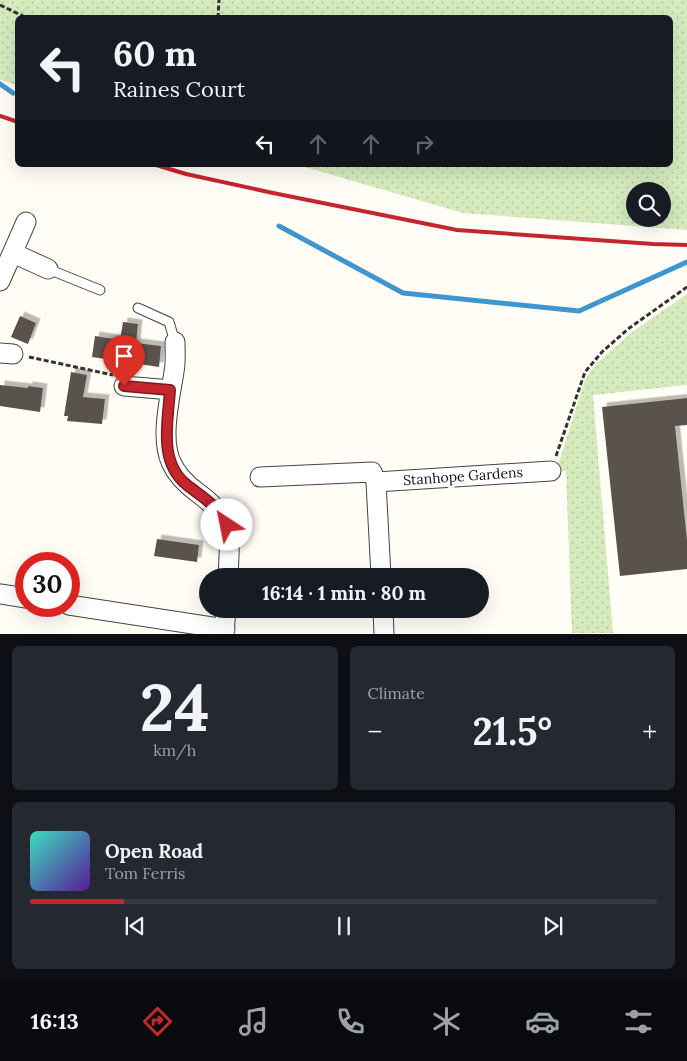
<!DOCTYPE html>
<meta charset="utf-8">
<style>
body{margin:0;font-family:Lora,serif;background:#242831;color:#f1f3f6;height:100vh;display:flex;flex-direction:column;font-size:19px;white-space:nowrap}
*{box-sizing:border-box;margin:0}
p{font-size:16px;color:#9ea1a6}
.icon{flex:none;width:28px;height:28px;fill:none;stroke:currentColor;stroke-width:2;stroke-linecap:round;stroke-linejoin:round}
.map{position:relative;height:634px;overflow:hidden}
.details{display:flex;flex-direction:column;gap:12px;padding:12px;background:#0d0f14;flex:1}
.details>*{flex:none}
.hud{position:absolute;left:15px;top:15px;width:658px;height:152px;border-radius:8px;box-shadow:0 5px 20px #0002;background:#171b24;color:#f1f3f6;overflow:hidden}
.fabs{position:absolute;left:626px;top:182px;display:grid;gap:10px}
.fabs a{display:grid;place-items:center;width:45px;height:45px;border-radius:50%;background:#171b24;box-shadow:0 5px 20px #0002;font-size:25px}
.speed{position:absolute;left:15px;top:552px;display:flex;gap:10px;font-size:25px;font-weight:700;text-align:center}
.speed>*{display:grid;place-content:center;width:65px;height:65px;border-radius:50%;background:#171b24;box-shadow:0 5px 20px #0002;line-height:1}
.speed .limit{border:8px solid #d22;background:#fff;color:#111}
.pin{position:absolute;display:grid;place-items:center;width:42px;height:42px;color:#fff;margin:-51px -21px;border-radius:50% 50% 50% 0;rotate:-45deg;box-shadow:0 0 5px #0007}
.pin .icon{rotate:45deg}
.me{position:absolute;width:55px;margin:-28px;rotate:326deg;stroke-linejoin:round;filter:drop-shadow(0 0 4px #0008)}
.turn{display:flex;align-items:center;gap:18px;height:105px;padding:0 15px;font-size:22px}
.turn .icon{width:65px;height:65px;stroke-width:2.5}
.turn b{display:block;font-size:35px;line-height:42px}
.lanes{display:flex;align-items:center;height:48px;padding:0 15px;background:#0003;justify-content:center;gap:25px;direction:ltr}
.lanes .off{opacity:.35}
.big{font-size:38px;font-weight:800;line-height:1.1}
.details .card{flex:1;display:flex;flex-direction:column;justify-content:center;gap:8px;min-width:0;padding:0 18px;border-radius:8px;background:#242831}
.details .dial{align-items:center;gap:0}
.dial b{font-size:65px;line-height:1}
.song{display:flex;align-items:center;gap:15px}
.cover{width:60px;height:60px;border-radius:8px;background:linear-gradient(135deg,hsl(170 70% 55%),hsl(270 70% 35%))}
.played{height:5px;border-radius:2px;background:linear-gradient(90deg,#c4262e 15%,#363941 15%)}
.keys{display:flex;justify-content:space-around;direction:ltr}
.heat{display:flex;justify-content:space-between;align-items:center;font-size:28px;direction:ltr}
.details .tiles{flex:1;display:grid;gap:12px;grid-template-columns:1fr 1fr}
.card:last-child{grid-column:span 2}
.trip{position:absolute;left:199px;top:568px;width:290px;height:50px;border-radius:25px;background:#171b24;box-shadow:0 5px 20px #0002;font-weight:800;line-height:50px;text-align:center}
.tabs{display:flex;height:80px;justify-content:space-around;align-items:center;background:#090b0e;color:#9ea1a6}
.tabs .icon{width:35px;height:35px}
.tabs .on{color:#c4262e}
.tabs b{font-size:22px;color:#f1f3f6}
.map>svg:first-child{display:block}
.grass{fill:url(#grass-dots);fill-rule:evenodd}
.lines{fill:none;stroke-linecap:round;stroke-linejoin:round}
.stream{stroke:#3f96cf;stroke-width:5}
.building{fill:#5a524d;filter:url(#shadow)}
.service-casing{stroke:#444;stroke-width:11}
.minor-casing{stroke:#444;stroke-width:21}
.path{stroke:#333;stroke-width:3;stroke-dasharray:5 2.5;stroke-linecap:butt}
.service{stroke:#fff;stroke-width:9}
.minor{stroke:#fff;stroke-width:19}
.rail{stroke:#c4262e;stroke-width:4}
.route-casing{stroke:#7f191e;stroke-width:12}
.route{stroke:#c4262e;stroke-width:9}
.labels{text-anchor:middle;stroke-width:5;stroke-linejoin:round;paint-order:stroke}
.street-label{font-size:14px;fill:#111;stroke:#fff}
</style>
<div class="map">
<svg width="687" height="634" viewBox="0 0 687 634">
<defs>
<pattern id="grass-dots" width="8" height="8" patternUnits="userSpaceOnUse" patternTransform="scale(1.25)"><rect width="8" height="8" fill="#d5ebbd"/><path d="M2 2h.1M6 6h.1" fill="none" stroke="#b6c8a1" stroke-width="1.8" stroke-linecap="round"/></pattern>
<filter id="shadow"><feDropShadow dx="4.5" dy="-4.5" stdDeviation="0" flood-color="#0004"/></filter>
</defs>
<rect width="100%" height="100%" fill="#fffdf5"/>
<!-- grass -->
<path class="grass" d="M0,0H687V230L463,213L298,165H670V18H18L17,85L0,80ZM662,191V219H635V191Z
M687,294V385L593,395L613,633H572L566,471L556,472L585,380L595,365L632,332Z"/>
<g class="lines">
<!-- stream -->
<path class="stream" d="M0,84L13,93
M279,226L403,293L579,311L687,262"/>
</g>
<!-- building -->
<path class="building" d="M20,316L36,323L28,344L11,337Z
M123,322L138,324L136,343L161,346L159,367L92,357L95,336L120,340Z
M71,372L87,375L83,397L105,399L102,424L67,421L68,416H64Z
M0,385L28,388V386L43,388L40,412L0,406Z
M687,398V425L675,426L687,540V569L620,576L602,407Z
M157,539L199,545L197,562L154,556Z"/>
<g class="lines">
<defs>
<path id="service" d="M48,269L100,290
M138,308L169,322L175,342"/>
<path id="minor" d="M13,253L48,269
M0,281L26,222
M175,342C175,352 176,362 174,372C170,398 160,438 171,462C177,476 187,485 198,493C234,519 230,536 228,576
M0,353L13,354
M124,386L171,390
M260,477L372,472L376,482L381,576
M376,482L551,471
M0,594L26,598
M69,605L225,629
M383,609L384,634
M224,634L226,609"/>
</defs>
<!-- service casing -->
<use href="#service" class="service-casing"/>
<!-- minor casing -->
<use href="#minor" class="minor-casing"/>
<!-- path -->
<path class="path" d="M0,5L27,18
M218,18L219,0
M29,357L113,375
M556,456L585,372L602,352L628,329L687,287"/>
<!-- service -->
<use href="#service" class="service"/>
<!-- minor -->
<use href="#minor" class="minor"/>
<!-- rail -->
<path class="rail" d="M0,116L18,122
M156,165L186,174L273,193L457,230L653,244L687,245"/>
</g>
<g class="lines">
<defs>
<path id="route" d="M124,386L170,390C168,422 158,462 187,485C205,499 216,504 227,525"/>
</defs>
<!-- route casing -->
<use href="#route" class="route-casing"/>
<!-- route -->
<use href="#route" class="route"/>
</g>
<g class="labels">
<!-- street labels -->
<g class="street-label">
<text transform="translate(463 476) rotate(-4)" y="5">Stanhope Gardens</text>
</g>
</g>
</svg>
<div class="fabs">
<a><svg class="icon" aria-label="search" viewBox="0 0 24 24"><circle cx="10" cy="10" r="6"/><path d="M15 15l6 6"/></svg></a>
</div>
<div class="speed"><div class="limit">30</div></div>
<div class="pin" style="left:124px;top:386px;background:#d93025"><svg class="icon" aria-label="arrive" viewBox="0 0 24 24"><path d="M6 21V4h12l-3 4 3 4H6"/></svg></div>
<svg class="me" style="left:227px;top:525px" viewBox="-20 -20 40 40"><circle r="19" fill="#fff"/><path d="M0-13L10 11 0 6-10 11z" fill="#c4262e"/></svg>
<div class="trip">16:14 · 1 min · 80 m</div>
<div class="hud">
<div class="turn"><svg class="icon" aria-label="left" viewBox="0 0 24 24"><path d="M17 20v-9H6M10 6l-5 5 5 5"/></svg><div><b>60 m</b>Raines Court</div></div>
<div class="lanes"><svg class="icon" aria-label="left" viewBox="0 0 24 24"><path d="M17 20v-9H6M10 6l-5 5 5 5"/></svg><svg class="icon off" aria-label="ahead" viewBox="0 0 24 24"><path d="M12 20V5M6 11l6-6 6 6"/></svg><svg class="icon off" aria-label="ahead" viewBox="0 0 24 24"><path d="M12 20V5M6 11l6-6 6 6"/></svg><svg class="icon off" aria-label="right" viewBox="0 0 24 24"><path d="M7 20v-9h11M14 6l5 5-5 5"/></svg></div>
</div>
</div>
<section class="details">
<div class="tiles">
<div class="card dial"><b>24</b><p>km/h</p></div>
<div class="card"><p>Climate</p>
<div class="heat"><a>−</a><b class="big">21.5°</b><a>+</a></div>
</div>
<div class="card">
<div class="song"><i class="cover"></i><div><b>Open Road</b><p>Tom Ferris</p></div></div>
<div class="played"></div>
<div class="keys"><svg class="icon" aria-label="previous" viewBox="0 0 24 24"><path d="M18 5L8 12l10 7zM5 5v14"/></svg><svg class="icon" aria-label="pause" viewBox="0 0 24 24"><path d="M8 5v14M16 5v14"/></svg><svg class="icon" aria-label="next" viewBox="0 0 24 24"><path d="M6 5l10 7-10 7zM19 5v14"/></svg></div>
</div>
</div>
</section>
<nav class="tabs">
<b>16:13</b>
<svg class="icon on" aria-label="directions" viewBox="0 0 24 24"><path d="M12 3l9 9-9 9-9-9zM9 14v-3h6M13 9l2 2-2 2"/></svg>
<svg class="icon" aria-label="music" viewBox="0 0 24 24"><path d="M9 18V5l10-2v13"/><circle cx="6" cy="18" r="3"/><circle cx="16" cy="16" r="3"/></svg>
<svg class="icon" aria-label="phone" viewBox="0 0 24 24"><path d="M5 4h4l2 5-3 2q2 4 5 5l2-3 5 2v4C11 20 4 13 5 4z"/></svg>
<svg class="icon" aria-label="climate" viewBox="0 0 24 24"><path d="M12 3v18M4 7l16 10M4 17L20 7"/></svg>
<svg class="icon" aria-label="car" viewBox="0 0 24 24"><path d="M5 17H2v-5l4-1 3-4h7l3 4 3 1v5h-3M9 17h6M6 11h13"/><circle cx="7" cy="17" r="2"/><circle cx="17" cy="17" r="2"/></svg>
<svg class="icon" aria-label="filters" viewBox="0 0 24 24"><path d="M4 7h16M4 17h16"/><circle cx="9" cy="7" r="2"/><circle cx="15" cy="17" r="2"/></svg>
</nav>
